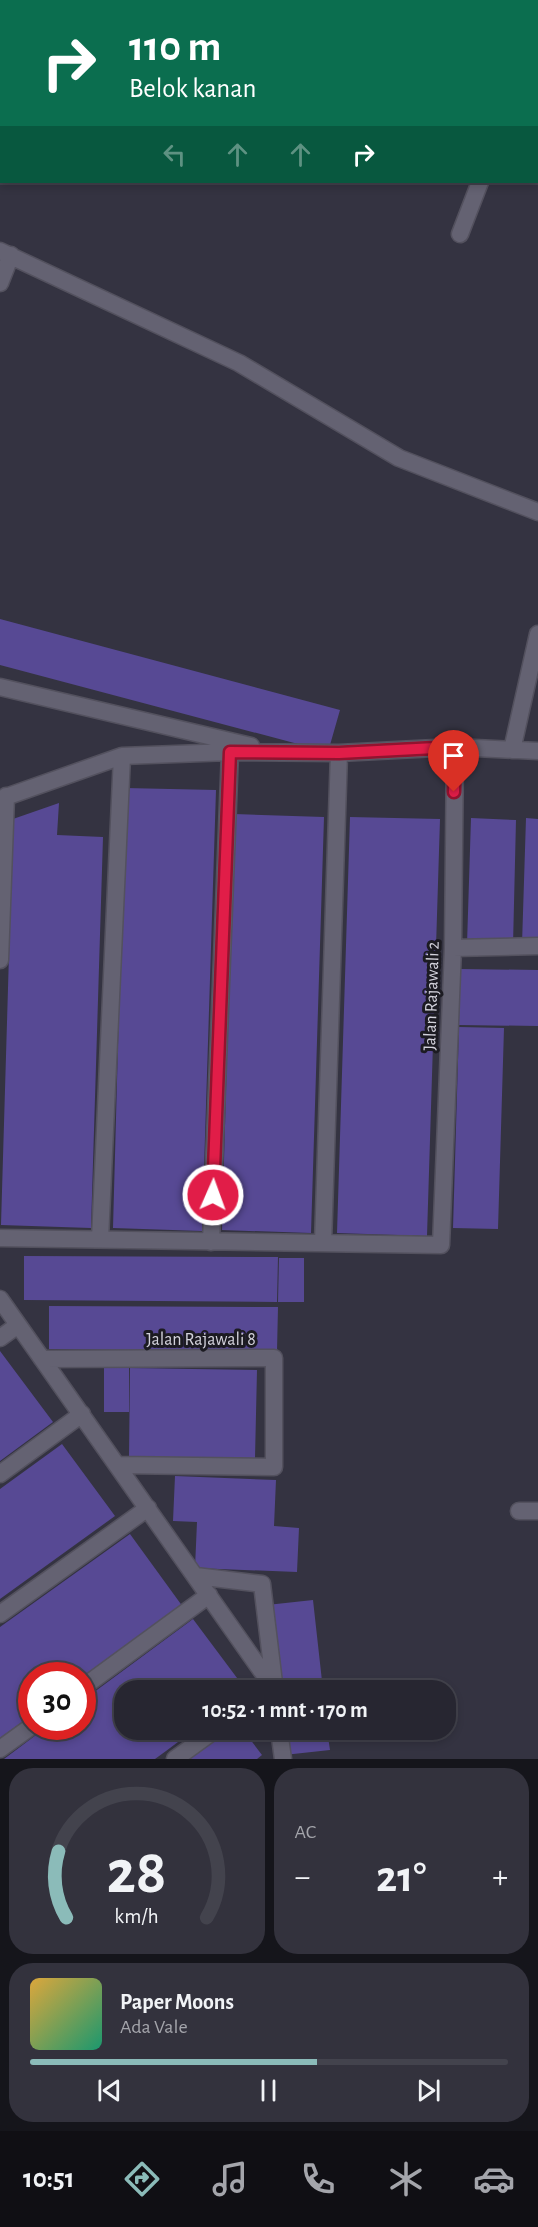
<!DOCTYPE html>
<html lang="id">
<meta charset="utf-8">
<style>
body{margin:0;font-family:"Alegreya Sans",sans-serif;background:#33323d;color:#f1f3f6;height:100vh;display:flex;flex-direction:column;font-size:22px;white-space:nowrap}
*{box-sizing:border-box;margin:0}
p{font-size:20px;color:#a4a5ab}
.icon{flex:none;width:33px;height:33px;fill:none;stroke:currentColor;stroke-width:2;stroke-linecap:round;stroke-linejoin:round}
.map{position:relative;height:1759px;overflow:hidden}
.panel{display:flex;flex-direction:column;gap:9px;padding:9px;background:#15151b;flex:1}
.panel>*{flex:none}
.banner{position:absolute;left:0px;top:0px;width:538px;height:183px;box-shadow:0 3px 9px #0003,0 0 0 2px #43434d;background:#0b6e4f;color:#fff;overflow:hidden}
.speed{position:absolute;left:18px;top:1662px;display:flex;gap:12px;font-size:30px;font-weight:700;text-align:center}
.speed>*{display:grid;place-content:center;width:78px;height:78px;border-radius:50%;background:#272631;box-shadow:0 3px 9px #0003,0 0 0 2px #43434d;line-height:1}
.speed .limit{border:9px solid #d22;background:#fff;color:#111}
.pin{position:absolute;display:grid;place-items:center;width:51px;height:51px;color:#fff;margin:-62px -26px;border-radius:50% 50% 50% 0;rotate:-45deg;box-shadow:0 0 6px #0007}
.pin .icon{rotate:45deg}
.me{position:absolute;width:66px;margin:-33px;rotate:2deg;stroke-linejoin:round;filter:drop-shadow(0 0 4px #0008)}
.turn{display:flex;align-items:center;gap:21px;height:126px;padding:0 30px;font-size:27px}
.turn .icon{width:78px;height:78px;stroke-width:2.5}
.turn b{display:block;font-size:42px;line-height:51px}
.lanes{display:flex;align-items:center;height:57px;padding:0 30px;background:#0003;justify-content:center;gap:30px;direction:ltr}
.lanes .off{opacity:.35}
.big{font-size:45px;font-weight:600;line-height:1.1}
.panel .card{flex:1;display:flex;flex-direction:column;justify-content:center;gap:9px;min-width:0;padding:0 21px;border-radius:24px;background:#33323d}
.panel .dial{align-items:center;gap:0}
.dial svg{height:156px;overflow:visible;fill:none;stroke:#43434d;stroke-width:7;stroke-linecap:round;text-anchor:middle}
.dial text{fill:#f1f3f6;stroke:none}
.song{display:flex;align-items:center;gap:18px}
.cover{width:72px;height:72px;border-radius:9px;background:linear-gradient(135deg,hsl(40 70% 55%),hsl(160 70% 35%))}
.played{height:6px;border-radius:3px;background:linear-gradient(90deg,#8bbbb9 60%,#43434d 60%)}
.keys{display:flex;justify-content:space-around;direction:ltr}
.heat{display:flex;justify-content:space-between;align-items:center;font-size:33px;direction:ltr}
.panel .tiles{flex:1;display:grid;gap:9px;grid-template-columns:1fr 1fr}
.card:last-child{grid-column:span 2}
.trip{position:absolute;left:114px;top:1680px;width:342px;height:60px;border-radius:24px;background:#272631;box-shadow:0 3px 9px #0003,0 0 0 2px #43434d;font-weight:600;line-height:60px;text-align:center}
.menu{display:flex;height:96px;justify-content:space-around;align-items:center;background:#100f14;color:#a4a5ab}
.menu .icon{width:42px;height:42px}
.menu .on{color:#8bbbb9}
.menu b{font-size:27px;color:#f1f3f6}
.map>svg:first-child{display:block}
.building{fill:#574994}
.lines{fill:none;stroke-linecap:round;stroke-linejoin:round}
.minor-casing{stroke:#53515e;stroke-width:19}
.minor{stroke:#646272;stroke-width:16}
.route-casing{stroke:#92132f;stroke-width:15}
.route{stroke:#e11d48;stroke-width:10}
.labels{text-anchor:middle;stroke-width:6;stroke-linejoin:round;paint-order:stroke}
.street-label{font-size:18px;fill:#d3d2dc;stroke:#1c1b22}
</style>
<div class="map">
<svg width="538" height="1759" viewBox="0 0 538 1759">
<rect width="100%" height="100%" fill="#343341"/>
<!-- building -->
<path class="building" d="M0,619L340,710L328,752L0,665Z
M125,788L216,790L202,1231L113,1228Z
M59,803L57,835L103,837L91,1228L1,1225L13,819Z
M234,814L324,817L311,1233L222,1230Z
M350,817L440,819L427,1236L337,1233Z
M471,818L516,820L513,945L467,944Z
M526,818L538,819V944H522Z
M460,969L538,970V1026L459,1025Z
M459,1027L504,1028L498,1229L453,1228Z
M24,1256L278,1257L277,1302L24,1300Z
M279,1258H304V1302H278Z
M49,1306L278,1307L277,1351L49,1349Z
M0,1351L53,1422L0,1461Z
M104,1368H129V1412H104Z
M130,1368L257,1370L255,1458L129,1457Z
M62,1444L115,1516L0,1599V1489Z
M175,1476L276,1480L274,1526L299,1528L297,1572L195,1568L197,1522L173,1521Z
M130,1534L183,1607L82,1678V1676H32V1715L0,1738V1627Z
M313,1600L323,1690H277L267,1605Z
M193,1619L246,1690H124V1730H194L166,1751L155,1759H4L48,1726H82V1701Z
M222,1730H243L262,1755L257,1759H182Z
M282,1730H327L330,1750L284,1755Z"/>
<g class="lines">
<defs>
<path id="minor" d="M537,21L538,18
M537,107H538
M460,234L480,182
M0,251L239,363L399,458L538,512
M0,283L11,255
M0,687L251,746
M512,750L538,634
M0,799L122,756L230,752L339,753L455,747L538,751
M453,948L538,946
M0,960L6,796
M0,1238L441,1245L453,948L455,747
M100,1239L122,756
M211,1242L230,752
M323,1243L339,753
M0,1299L275,1690
M0,1338L18,1325
M42,1359L274,1358V1467L117,1465
M0,1474L82,1414
M519,1511H538
M196,1576L262,1584L274,1683
M0,1614L148,1508
M82,1688L209,1595
M279,1730L283,1759
M0,1749L32,1726
M175,1759L215,1730"/>
</defs>
<!-- minor casing -->
<use href="#minor" class="minor-casing"/>
<!-- minor -->
<use href="#minor" class="minor"/>
</g>
<g class="lines">
<defs>
<path id="route" d="M213,1195L230,752L339,753L455,747L454,792"/>
</defs>
<!-- route casing -->
<use href="#route" class="route-casing"/>
<!-- route -->
<use href="#route" class="route"/>
</g>
<g class="labels">
<!-- street labels -->
<g class="street-label">
<text transform="translate(431 996) rotate(-88)" y="6">Jalan Rajawali 2</text>
<text x="201" y="1345">Jalan Rajawali 8</text>
</g>
</g>
</svg>
<div class="speed"><div class="limit">30</div></div>
<div class="pin" style="left:454px;top:792px;background:#d93025"><svg class="icon" aria-label="arrive" viewBox="0 0 24 24"><path d="M6 21V4h12l-3 4 3 4H6"/></svg></div>
<svg class="me" style="left:213px;top:1195px" viewBox="-20 -20 40 40"><circle r="17" fill="#e11d48" stroke="#fff" stroke-width="3"/><path d="M0-11L8 9 0 5-8 9z" fill="#fff"/></svg>
<div class="trip">10:52 · 1 mnt · 170 m</div>
<div class="banner">
<div class="turn"><svg class="icon" aria-label="right" viewBox="0 0 24 24"><path d="M7 20v-9h11M14 6l5 5-5 5"/></svg><div><b>110 m</b>Belok kanan</div></div>
<div class="lanes"><svg class="icon off" aria-label="left" viewBox="0 0 24 24"><path d="M17 20v-9H6M10 6l-5 5 5 5"/></svg><svg class="icon off" aria-label="ahead" viewBox="0 0 24 24"><path d="M12 20V5M6 11l6-6 6 6"/></svg><svg class="icon off" aria-label="ahead" viewBox="0 0 24 24"><path d="M12 20V5M6 11l6-6 6 6"/></svg><svg class="icon" aria-label="right" viewBox="0 0 24 24"><path d="M7 20v-9h11M14 6l5 5-5 5"/></svg></div>
</div>
</div>
<section class="panel">
<div class="tiles">
<div class="card dial"><svg viewBox="0 0 100 80">
<path d="M14 69A42 42 0 1 1 86 69"/>
<path d="M14 69A42 42 0 0 1 10 35" stroke="#8bbbb9"/>
<text x="50" y="56" font-size="32" font-weight="700">28</text>
<text x="50" y="72" font-size="11">km/h</text>
</svg></div>
<div class="card"><p>AC</p>
<div class="heat"><a>−</a><b class="big">21°</b><a>+</a></div>
</div>
<div class="card">
<div class="song"><i class="cover"></i><div><b>Paper Moons</b><p>Ada Vale</p></div></div>
<div class="played"></div>
<div class="keys"><svg class="icon" aria-label="previous" viewBox="0 0 24 24"><path d="M18 5L8 12l10 7zM5 5v14"/></svg><svg class="icon" aria-label="pause" viewBox="0 0 24 24"><path d="M8 5v14M16 5v14"/></svg><svg class="icon" aria-label="next" viewBox="0 0 24 24"><path d="M6 5l10 7-10 7zM19 5v14"/></svg></div>
</div>
</div>
</section>
<nav class="menu">
<b>10:51</b>
<svg class="icon on" aria-label="directions" viewBox="0 0 24 24"><path d="M12 3l9 9-9 9-9-9zM9 14v-3h6M13 9l2 2-2 2"/></svg>
<svg class="icon" aria-label="music" viewBox="0 0 24 24"><path d="M9 18V5l10-2v13"/><circle cx="6" cy="18" r="3"/><circle cx="16" cy="16" r="3"/></svg>
<svg class="icon" aria-label="phone" viewBox="0 0 24 24"><path d="M5 4h4l2 5-3 2q2 4 5 5l2-3 5 2v4C11 20 4 13 5 4z"/></svg>
<svg class="icon" aria-label="climate" viewBox="0 0 24 24"><path d="M12 3v18M4 7l16 10M4 17L20 7"/></svg>
<svg class="icon" aria-label="car" viewBox="0 0 24 24"><path d="M5 17H2v-5l4-1 3-4h7l3 4 3 1v5h-3M9 17h6M6 11h13"/><circle cx="7" cy="17" r="2"/><circle cx="17" cy="17" r="2"/></svg>
</nav>
